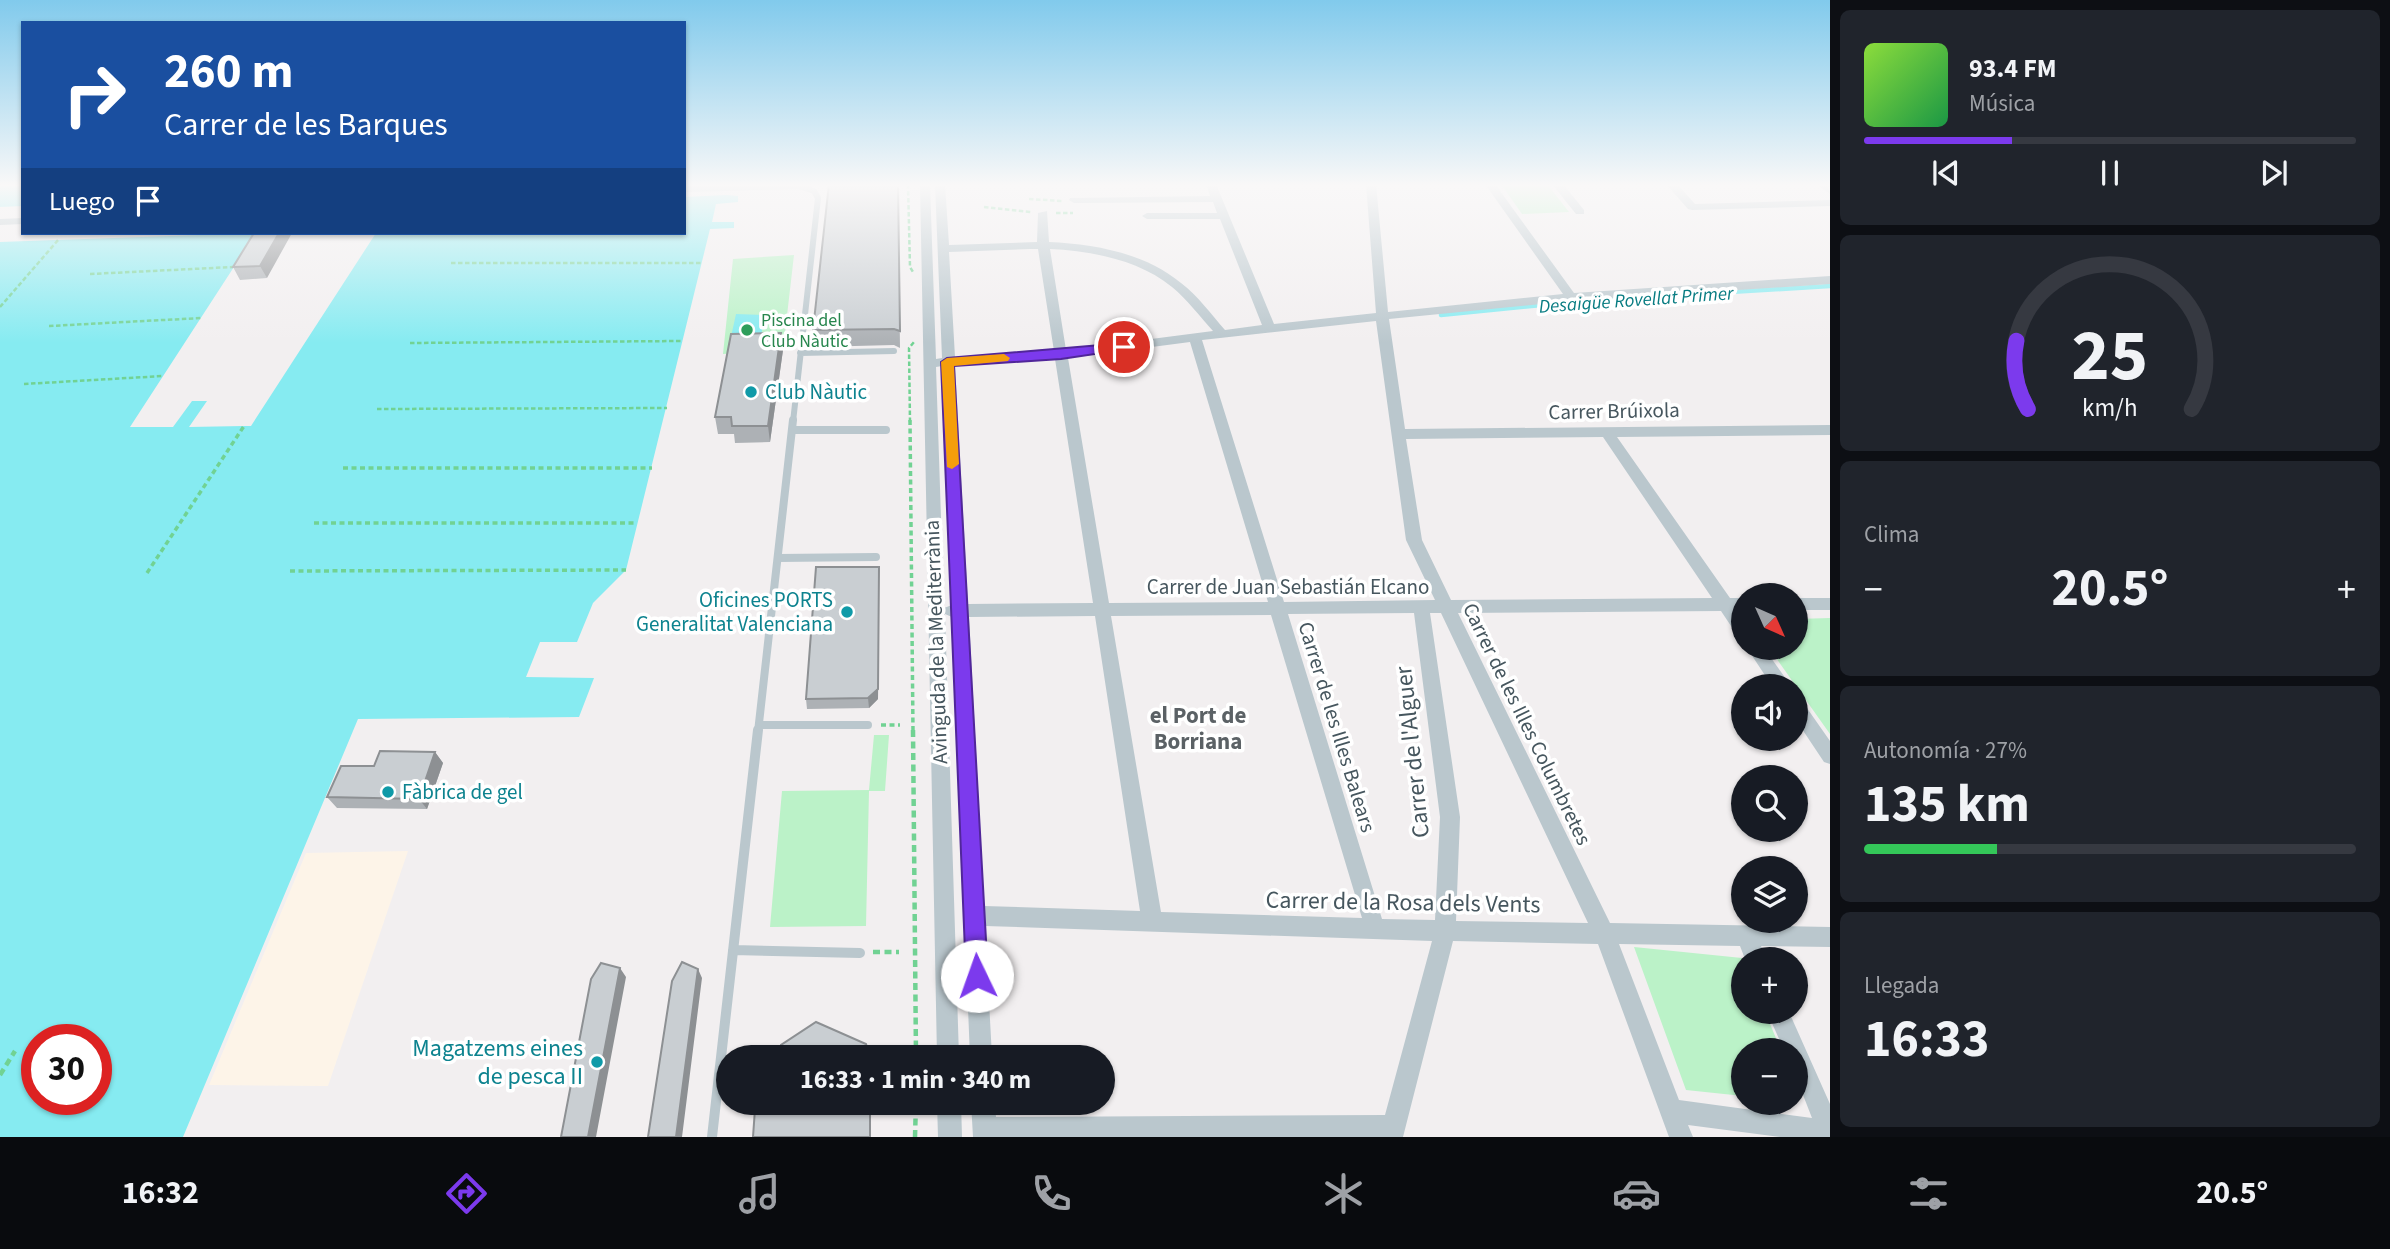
<!DOCTYPE html>
<html lang="es">
<meta charset="utf-8">
<style>
body{margin:0;font-family:"Source Sans 3",sans-serif;background:#20242c;color:#f1f3f6;height:100vh;display:flex;flex-direction:column;font-size:26px;white-space:nowrap}
*{box-sizing:border-box;margin:0}
p{font-size:23px;color:#9ea1a6}
.icon{flex:none;width:38px;height:38px;fill:none;stroke:currentColor;stroke-width:2;stroke-linecap:round;stroke-linejoin:round}
.map{position:relative;flex:1;overflow:hidden}
.details{display:flex;flex-direction:column;gap:10px;padding:10px;background:#0d0f14;width:560px}
.details>*{flex:none}
.banner{position:absolute;left:21px;top:21px;width:665px;height:214px;border-radius:0px;box-shadow:0 2px 5px #0004;background:#1a4fa0;color:#fff;overflow:hidden}
.needle{width:46px;rotate:135deg}
.tools{position:absolute;left:1731px;top:583px;display:grid;gap:14px}
.tools a{display:grid;place-items:center;width:77px;height:77px;border-radius:50%;background:#171b24;box-shadow:0 2px 5px #0004;font-size:35px}
.speed{position:absolute;left:21px;top:1024px;display:flex;gap:14px;font-size:35px;font-weight:700;text-align:center}
.speed>*{display:grid;place-content:center;width:91px;height:91px;border-radius:50%;background:#171b24;box-shadow:0 2px 5px #0004;line-height:1}
.speed .limit{border:10px solid #d22;background:#fff;color:#111}
.pin{position:absolute;display:grid;place-items:center;width:60px;height:60px;color:#fff;margin:-30px;border:4px solid #fff;border-radius:50%;box-shadow:0 2px 7px #0007}
.me{position:absolute;width:77px;margin:-38px;rotate:357deg;stroke-linejoin:round;filter:drop-shadow(0 0 5px #0008)}
.turn{display:flex;align-items:center;gap:24px;height:147px;padding:0 28px;font-size:32px}
.turn .icon{width:91px;height:91px;stroke-width:2.5}
.turn b{display:block;font-size:49px;line-height:60px}
.then{display:flex;align-items:center;height:66px;padding:0 28px;background:#0003;gap:14px;font-size:26px}
.big{font-size:52px;font-weight:700;line-height:1.1}
.details .card{flex:1;display:flex;flex-direction:column;justify-content:center;gap:10px;min-width:0;padding:0 24px;border-radius:10px;background:#20242c}
.details .dial{align-items:center;gap:0}
.dial svg{height:182px;overflow:visible;fill:none;stroke:#363941;stroke-width:7;stroke-linecap:round;text-anchor:middle}
.dial text{fill:#f1f3f6;stroke:none}
.song{display:flex;align-items:center;gap:21px}
.cover{width:84px;height:84px;border-radius:10px;background:linear-gradient(135deg,hsl(90 70% 55%),hsl(140 70% 35%))}
.played{height:7px;border-radius:4px;background:linear-gradient(90deg,#7c3aed 30%,#363941 30%)}
.keys{display:flex;justify-content:space-around;direction:ltr}
.heat{display:flex;justify-content:space-between;align-items:center;font-size:38px;direction:ltr}
.charge{height:10px;border-radius:5px;background:linear-gradient(90deg,#34c759 27%,#363941 0)}
.trip{position:absolute;left:716px;top:1045px;width:399px;height:70px;border-radius:35px;background:#171b24;box-shadow:0 2px 5px #0004;font-weight:700;line-height:70px;text-align:center}
.tab-bar{display:flex;height:112px;justify-content:space-around;align-items:center;background:#090b0e;color:#9ea1a6}
.tab-bar .icon{width:49px;height:49px}
.tab-bar .current{color:#7c3aed}
.tab-bar b{font-size:32px;color:#f1f3f6}
main{display:flex;flex:1;min-height:0}
.map>svg:first-child{display:block}
.commercial{fill:#fdf4e8}
.green{fill:#bbf2c8}
.water{fill:#86ebf1;fill-rule:evenodd}
.lines{fill:none;stroke-linecap:round;stroke-linejoin:round}
.stream{stroke:#86ebf1;stroke-width:4.5}
.path-far2{stroke:#71d293;stroke-width:2.5;stroke-dasharray:4.5 2.5;stroke-linecap:butt}
.path-far1{stroke:#71d293;stroke-width:3.5;stroke-dasharray:5 3.5;stroke-linecap:butt}
.path{stroke:#71d293;stroke-width:4.5;stroke-dasharray:7 4.5;stroke-linecap:butt}
.service-far2{stroke:#bac7cd;stroke-width:6}
.service-far1{stroke:#bac7cd;stroke-width:8}
.service{stroke:#bac7cd;stroke-width:10}
.minor{fill:#bac7cd;fill-rule:evenodd}
.wall{fill:#adb1b5}
.shaded-wall{fill:#8d9093}
.building{fill:#c9ced2;stroke:#8d9093;stroke-width:2}
.route{fill:#7c3aed;stroke:#51269a;stroke-width:2}
.slow{fill:#f59e0b}
.leisure-dot{fill:#2e9e5b;stroke:#fff;stroke-width:2.5}
.culture-dot{fill:#0f9aa8;stroke:#fff;stroke-width:2.5}
.labels{text-anchor:middle;stroke-width:7;stroke-linejoin:round;paint-order:stroke}
.far-leisure-label{font-size:18px;fill:#27864d;stroke:#fff;text-anchor:start}
.far-water-label{font-size:19px;font-style:italic;fill:#087c82;stroke:#fff}
.culture-label{font-size:21px;fill:#0d838f;stroke:#fff;text-anchor:start}
.street-label{font-size:21px;fill:#46565e;stroke:#fff}
.neighbourhood-label{font-size:23px;font-weight:bold;fill:#5b6165;stroke:#fff}
.near-street-label{font-size:24px;fill:#46565e;stroke:#fff}
.near-culture-label{font-size:24px;fill:#0d838f;stroke:#fff;text-anchor:end}
</style>
<main>
<div class="map">
<svg width="1830" height="1137" viewBox="0 0 1830 1137">
<rect width="100%" height="100%" fill="#f2eff0"/>
<!-- commercial -->
<path class="commercial" d="M408,851L328,1086L209,1085L306,853Z"/>
<!-- green -->
<path class="green" d="M1501,184H1547L1569,212L1522,214Z
M794,255L783,350L723,354L733,259Z
M1830,618V734L1769,648H1796V619Z
M874,735H889L885,791H869L866,926L770,927L782,791L869,790Z
M1634,947L1742,958L1743,1012H1765L1781,1050H1743V1096L1686,1090Z"/>
<!-- water -->
<path class="water" d="M0,184H23V206L0,207Z
M726,195L738,196V202L716,204L712,222H734V228L710,229L626,570L593,603L577,642H540L526,677L594,678L579,717L358,719L183,1137H0V242L256,233L130,427H173L192,401H207L189,427L244,426H251L376,233H684V197ZM37,1040H96V1099H37Z
M736,314L765,315L759,346H729Z"/>
<g class="lines">
<!-- stream -->
<path class="stream" d="M1441,315L1582,301L1830,286"/>
<!-- path-far2 -->
<path class="path-far2" d="M908,184L910,267L913,272
M1029,199L1062,201
M984,207L1031,212
M1056,213H1073
M451,263H701
M90,274L233,267
M0,307L59,239
M49,326L201,318
M410,343L682,341
M24,384L163,376
M377,409L667,408
M910,422L909,348L914,342"/>
<!-- path-far1 -->
<path class="path-far1" d="M910,420L913,732
M343,468H652
M314,523H637
M290,571L626,570
M147,573L244,426
M881,725H900"/>
<!-- path -->
<path class="path" d="M913,730L916,1057
M873,952H899
M0,1075L15,1051
M915,1137L916,1102"/>
<!-- service-far2 -->
<path class="service-far2" d="M684,189L799,186L814,191L818,198L793,422
M0,222L23,221
M800,353L894,351"/>
<!-- service-far1 -->
<path class="service-far1" d="M792,430H886
M778,558L876,557
M759,725H868
M758,732L793,420"/>
<!-- service -->
<path class="service" d="M733,950L860,953
M712,1137L758,730"/>
<!-- minor -->
<path class="minor" d="M920,184H930L936,359L942,358L935,184H945L949,245L1037,242L1038,213L1047,211L1049,242C1094,244 1145,253 1181,283C1198,296 1211,314 1225,330L1262,325L1220,219H1147L1142,216L1147,213H1217L1213,202L1074,203L1069,200L1070,198L1210,196L1206,184H1216L1274,324L1376,313L1366,184H1376L1388,312L1563,294L1485,184H1495L1574,293L1830,276V284L1571,301L1389,319L1405,429L1830,425V435L1617,437L1730,598H1743V610H1738L1743,617V637L1737,635L1721,611L1458,613L1610,923L1830,927V947L1761,946L1767,959H1745L1740,946L1619,944L1679,1100L1812,1118L1796,1077V1050H1784L1767,1012H1789L1830,1104V1137H1780L1688,1125L1693,1137H1669L1598,944L1453,941L1403,1137H973L971,1102H995L996,1117L1385,1115L1432,941L985,926L992,1057H970L952,617L945,614L959,1057H937ZM1030,249H1038L1054,351L955,357L949,252ZM1050,249C1092,251 1139,260 1172,287C1188,300 1200,317 1213,331L1066,350ZM1376,321L1406,540L1435,600L1284,602L1202,340ZM1190,342L1268,602L1109,603L1068,358ZM1055,359L1093,603L968,604L955,365ZM942,366L952,605L944,608L936,367ZM1603,437L1712,598L1451,600L1422,540L1406,439ZM1414,613L1440,817L1435,920L1382,919L1288,614ZM1430,613H1441L1588,923L1456,921L1460,817ZM1271,615L1362,918L1161,912L1111,616ZM1095,616L1140,911L984,906L969,617Z
M1552,184H1563L1584,210V214H1576Z
M1666,184H1677L1695,204L1830,200V206L1692,210L1688,209Z
M1817,184H1828L1830,194Z
M1796,598H1830V610H1796Z
M1747,648H1764L1791,686H1772Z
M1796,699L1802,701L1830,741V764L1824,762L1796,720Z
M937,1102H961L962,1137H938Z"/>
</g>
<!-- wall -->
<path class="wall" d="M898,184L900,348L894,345L815,347L813,330Z
M254,233L267,278L240,280L233,267Z
M783,350L770,442L735,443L734,434H718L715,417Z
M879,577L878,699L869,708L807,709L806,699Z
M435,752L443,763L427,809L337,808L327,797L374,766Z"/>
<!-- shaded-wall -->
<path class="shaded-wall" d="M279,233H292L267,278L260,266Z
M781,333L783,350L770,442L768,426Z
M879,567L878,699L869,708L868,698Z
M435,752L443,763L427,809L419,799Z
M620,968L626,977L596,1137H588Z
M698,969L702,978L682,1137H676Z
M870,1102H871V1137H870Z"/>
<!-- building -->
<path class="building" d="M829,184H898L900,331L894,329L813,330Z
M254,233H279L260,266L233,267Z
M781,333L768,426H732L731,417H715L731,334Z
M816,567H879L878,689L868,698L806,699Z
M380,751L435,752L419,799L327,797L341,766H374Z
M682,962L698,969L676,1137H648L672,981Z
M601,963L620,968L588,1137H561L591,979Z
M816,1022L866,1044L870,1057H776L781,1045Z
M759,1102H870V1137H753L755,1109Z"/>
<!-- sky -->
<linearGradient id="sky" x2="0" y2="1"><stop stop-color="#81caec"/><stop offset="0.54" stop-color="#f9f8f8"/><stop offset="1" stop-color="#f9f8f8" stop-opacity="0"/></linearGradient>
<rect width="1830" height="343" fill="url(#sky)"/>
<!-- route -->
<path class="route" d="M1124,343L1129,344V349L1061,359L954,366L988,976L985,984L977,987L969,984L966,976L941,362L947,358Z"/>
<!-- slow -->
<path class="slow" d="M1004,354L1010,358L1008,361L954,366L959,464L952,469L947,467L941,362L947,358Z"/>
<!-- markers -->
<circle class="leisure-dot" cx="747" cy="330" r="7"/>
<g class="culture-dot">
<circle cx="751" cy="392" r="7"/>
<circle cx="847" cy="612" r="7"/>
<circle cx="388" cy="792" r="7"/>
<circle cx="597" cy="1062" r="7"/>
</g>
<g class="labels">
<!-- far-leisure labels -->
<g class="far-leisure-label">
<text x="761" y="326">Piscina del<tspan x="761" dy="21">Club Nàutic</tspan></text>
</g>
<!-- far-water labels -->
<g class="far-water-label">
<text transform="translate(1636 299) rotate(-4)" y="7">Desaigüe Rovellat Primer</text>
</g>
<!-- culture labels -->
<g class="culture-label">
<text x="765" y="399">Club Nàutic</text>
<text x="833" y="607" text-anchor="end">Oficines PORTS<tspan x="833" dy="24">Generalitat Valenciana</tspan></text>
<text x="402" y="799">Fàbrica de gel</text>
</g>
<!-- street labels -->
<g class="street-label">
<text transform="translate(1614 411) rotate(-1)" y="7">Carrer Brúixola</text>
<text x="1288" y="594">Carrer de Juan Sebastián Elcano</text>
<text transform="translate(936 642) rotate(-92)" y="7">Avinguda de la Mediterrània</text>
<text transform="translate(1527 724) rotate(64)" y="7">Carrer de les Illes Columbretes</text>
<text transform="translate(1337 727) rotate(73)" y="7">Carrer de les Illes Balears</text>
</g>
<!-- neighbourhood labels -->
<g class="neighbourhood-label">
<text x="1198" y="723">el Port de<tspan x="1198" dy="26">Borriana</tspan></text>
</g>
<!-- near-street labels -->
<g class="near-street-label">
<text transform="translate(1412 752) rotate(-96)" y="8">Carrer de l'Alguer</text>
<text transform="translate(1403 902) rotate(1)" y="8">Carrer de la Rosa dels Vents</text>
</g>
<!-- near-culture labels -->
<g class="near-culture-label">
<text x="583" y="1056">Magatzems eines<tspan x="583" dy="28">de pesca II</tspan></text>
</g>
</g>
</svg>
<div class="tools">
<a><svg class="needle" viewBox="-14 -14 28 28"><path d="M0-13l5 13h-10z" fill="#e53935"/><path d="M0 13l5-13h-10z" fill="#9ea1a6"/></svg></a>
<a><svg class="icon" aria-label="sound" viewBox="0 0 24 24"><path d="M4 9h4l5-4v14l-5-4H4zM17 9q2 3 0 6"/></svg></a>
<a><svg class="icon" aria-label="search" viewBox="0 0 24 24"><circle cx="10" cy="10" r="6"/><path d="M15 15l6 6"/></svg></a>
<a><svg class="icon" aria-label="layers" viewBox="0 0 24 24"><path d="M12 4l9 5-9 5-9-5zM3 14l9 5 9-5"/></svg></a>
<a>+</a>
<a>−</a>
</div>
<div class="speed"><div class="limit">30</div></div>
<div class="pin" style="left:1124px;top:347px;background:#d93025"><svg class="icon" aria-label="arrive" viewBox="0 0 24 24"><path d="M6 21V4h12l-3 4 3 4H6"/></svg></div>
<svg class="me" style="left:977px;top:976px" viewBox="-20 -20 40 40"><circle r="19" fill="#fff"/><path d="M0-13L10 11 0 6-10 11z" fill="#7c3aed"/></svg>
<div class="trip">16:33 · 1 min · 340 m</div>
<div class="banner">
<div class="turn"><svg class="icon" aria-label="right" viewBox="0 0 24 24"><path d="M7 20v-9h11M14 6l5 5-5 5"/></svg><div><b>260 m</b>Carrer de les Barques</div></div>
<div class="then">Luego<svg class="icon" aria-label="arrive" viewBox="0 0 24 24"><path d="M6 21V4h12l-3 4 3 4H6"/></svg></div>
</div>
</div>
<section class="details">
<div class="card">
<div class="song"><i class="cover"></i><div><b>93.4 FM</b><p>Música</p></div></div>
<div class="played"></div>
<div class="keys"><svg class="icon" aria-label="previous" viewBox="0 0 24 24"><path d="M18 5L8 12l10 7zM5 5v14"/></svg><svg class="icon" aria-label="pause" viewBox="0 0 24 24"><path d="M8 5v14M16 5v14"/></svg><svg class="icon" aria-label="next" viewBox="0 0 24 24"><path d="M6 5l10 7-10 7zM19 5v14"/></svg></div>
</div>
<div class="card dial"><svg viewBox="0 0 100 80">
<path d="M14 69A42 42 0 1 1 86 69"/>
<path d="M14 69A42 42 0 0 1 9 39" stroke="#7c3aed"/>
<text x="50" y="56" font-size="32" font-weight="700">25</text>
<text x="50" y="72" font-size="11">km/h</text>
</svg></div>
<div class="card"><p>Clima</p>
<div class="heat"><a>−</a><b class="big">20.5°</b><a>+</a></div>
</div>
<div class="card"><p>Autonomía · 27%</p><b class="big">135 km</b><div class="charge"></div></div>
<div class="card"><p>Llegada</p><b class="big">16:33</b></div>
</section>
</main>
<nav class="tab-bar">
<b>16:32</b>
<svg class="icon current" aria-label="directions" viewBox="0 0 24 24"><path d="M12 3l9 9-9 9-9-9zM9 14v-3h6M13 9l2 2-2 2"/></svg>
<svg class="icon" aria-label="music" viewBox="0 0 24 24"><path d="M9 18V5l10-2v13"/><circle cx="6" cy="18" r="3"/><circle cx="16" cy="16" r="3"/></svg>
<svg class="icon" aria-label="phone" viewBox="0 0 24 24"><path d="M5 4h4l2 5-3 2q2 4 5 5l2-3 5 2v4C11 20 4 13 5 4z"/></svg>
<svg class="icon" aria-label="climate" viewBox="0 0 24 24"><path d="M12 3v18M4 7l16 10M4 17L20 7"/></svg>
<svg class="icon" aria-label="car" viewBox="0 0 24 24"><path d="M5 17H2v-5l4-1 3-4h7l3 4 3 1v5h-3M9 17h6M6 11h13"/><circle cx="7" cy="17" r="2"/><circle cx="17" cy="17" r="2"/></svg>
<svg class="icon" aria-label="filters" viewBox="0 0 24 24"><path d="M4 7h16M4 17h16"/><circle cx="9" cy="7" r="2"/><circle cx="15" cy="17" r="2"/></svg>
<b>20.5°</b>
</nav>
